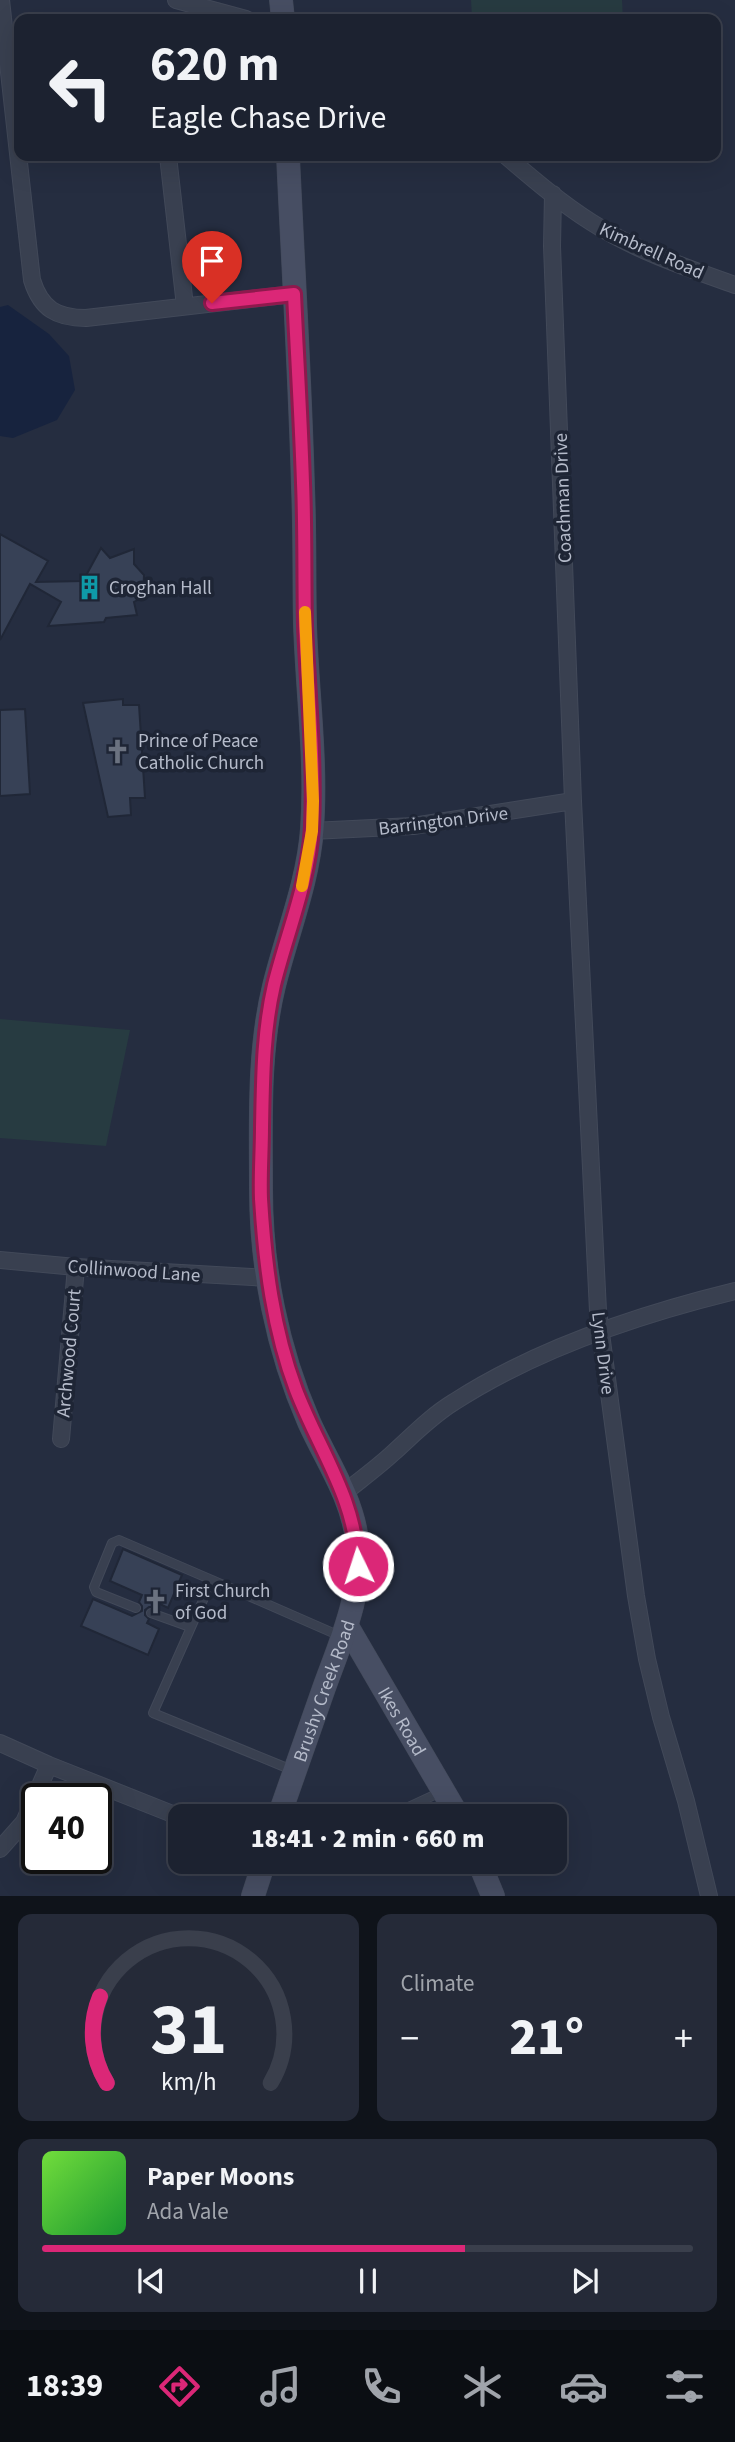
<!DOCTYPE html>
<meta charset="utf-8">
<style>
body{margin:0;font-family:"Source Sans 3",sans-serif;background:#252a38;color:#f1f3f6;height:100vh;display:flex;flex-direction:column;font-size:26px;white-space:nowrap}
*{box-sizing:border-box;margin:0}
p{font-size:23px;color:#a0a4ab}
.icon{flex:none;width:38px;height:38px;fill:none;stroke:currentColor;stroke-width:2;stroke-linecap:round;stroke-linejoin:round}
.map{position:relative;height:1896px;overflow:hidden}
.drawer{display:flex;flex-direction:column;gap:18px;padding:18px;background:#0f131a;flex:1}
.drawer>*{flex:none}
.top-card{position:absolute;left:14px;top:14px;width:707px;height:147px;border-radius:14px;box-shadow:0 7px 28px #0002,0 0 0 2px #3a3f4c;background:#1c2230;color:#f1f3f6;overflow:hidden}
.speed{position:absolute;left:21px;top:1783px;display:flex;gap:14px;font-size:35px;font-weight:700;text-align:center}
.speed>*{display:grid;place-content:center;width:91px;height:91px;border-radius:50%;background:#1c2230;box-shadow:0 7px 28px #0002,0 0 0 2px #3a3f4c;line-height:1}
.speed .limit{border:4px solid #111;border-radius:10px;background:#fff;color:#111}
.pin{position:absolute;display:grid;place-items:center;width:60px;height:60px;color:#fff;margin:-72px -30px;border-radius:50% 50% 50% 0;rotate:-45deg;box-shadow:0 0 7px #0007}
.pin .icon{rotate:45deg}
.me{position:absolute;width:77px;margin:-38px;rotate:356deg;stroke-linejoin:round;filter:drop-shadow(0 0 5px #0008)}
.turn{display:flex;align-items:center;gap:24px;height:147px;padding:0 21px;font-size:32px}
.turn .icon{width:91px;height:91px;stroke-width:2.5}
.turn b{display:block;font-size:49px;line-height:60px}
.big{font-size:52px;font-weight:800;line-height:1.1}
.drawer .widget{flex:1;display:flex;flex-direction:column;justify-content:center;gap:10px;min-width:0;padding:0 24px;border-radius:14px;background:#252a38}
.drawer .dial{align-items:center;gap:0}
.dial svg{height:182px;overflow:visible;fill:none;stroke:#3a3f4c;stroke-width:7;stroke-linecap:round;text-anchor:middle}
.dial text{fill:#f1f3f6;stroke:none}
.song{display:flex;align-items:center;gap:21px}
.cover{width:84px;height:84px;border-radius:10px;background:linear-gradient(135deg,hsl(100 70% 55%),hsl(130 70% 35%))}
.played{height:7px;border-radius:4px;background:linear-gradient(90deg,#db2777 65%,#3a3f4c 65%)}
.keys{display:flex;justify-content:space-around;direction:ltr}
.heat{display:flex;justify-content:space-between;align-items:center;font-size:38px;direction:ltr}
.drawer .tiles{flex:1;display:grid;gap:18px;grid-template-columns:1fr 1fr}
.widget:last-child{grid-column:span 2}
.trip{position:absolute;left:168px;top:1804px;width:399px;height:70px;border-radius:14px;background:#1c2230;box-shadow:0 7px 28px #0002,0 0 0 2px #3a3f4c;font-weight:800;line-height:70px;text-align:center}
.menu{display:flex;height:112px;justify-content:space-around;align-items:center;background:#0b0e13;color:#a0a4ab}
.menu .icon{width:49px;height:49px}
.menu .selected{color:#db2777}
.menu b{font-size:32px;color:#f1f3f6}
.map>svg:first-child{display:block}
.green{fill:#273b41}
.water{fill:#17233e}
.building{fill:#374156;stroke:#202737;stroke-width:2}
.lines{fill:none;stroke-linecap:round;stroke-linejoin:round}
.lane-casing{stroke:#424959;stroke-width:10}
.street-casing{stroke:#424959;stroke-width:18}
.secondary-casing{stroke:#424959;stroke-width:24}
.lane{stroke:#394050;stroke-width:8}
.street{stroke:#394050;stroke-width:16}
.secondary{stroke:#474e63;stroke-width:23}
.route-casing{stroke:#8e194d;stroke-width:18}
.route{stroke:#db2777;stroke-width:12}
.slow{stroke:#f59e0b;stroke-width:12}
.labels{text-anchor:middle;stroke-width:7;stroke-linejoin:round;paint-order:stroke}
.street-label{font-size:19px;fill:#b5bbca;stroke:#1e2535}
.poi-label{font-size:19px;fill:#b5bbca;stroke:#1e2535;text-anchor:start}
</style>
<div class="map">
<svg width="735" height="1896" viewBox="0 0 735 1896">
<rect width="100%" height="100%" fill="#252d40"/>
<!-- green -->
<path class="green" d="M471,0H622L623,19H472Z
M0,1019L130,1030L106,1146L0,1138Z"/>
<!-- water -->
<path class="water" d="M8,305L49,334L69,356L75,390L57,420L13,438L0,436V307Z"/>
<!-- building -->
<path class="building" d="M0,534L48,561L36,582L83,581L101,548L110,558L134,549V564L144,575L143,597L134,602L137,615L106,618L104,622L48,626L61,602L30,584L0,640Z
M123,699V705H139L145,798H130L131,815L108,817L83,703Z
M25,709L30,794L0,796V710Z
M123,1549L182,1575L168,1608L156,1602L154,1607H149L145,1610V1615L149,1619L147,1623L159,1629L148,1655L81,1626L93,1599L132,1616L142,1611V1606L139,1602L142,1595L110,1581Z"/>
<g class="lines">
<defs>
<path id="lane" d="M212,1580L340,1636
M136,1608L96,1592L94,1587L112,1543L119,1540L212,1580L153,1713L292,1770
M151,1613L190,1627
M389,1816L443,1791"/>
<path id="street" d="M1,0L32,280C41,309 57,318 86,318L294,294
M176,0L246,19
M168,156L185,306
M506,156C533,179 561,203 591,222C634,250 687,268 735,285
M553,194L552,246L573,801L598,1311L636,1596L647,1659L661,1717L686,1801L709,1896
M312,831L413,826L573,801
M0,1260L76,1267L269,1278
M61,1439L76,1267
M344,1493C360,1480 378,1467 393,1453C413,1435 431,1416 454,1402C536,1349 641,1314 735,1291
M0,1743L49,1765L180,1817
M0,1849L24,1822L49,1765"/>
<g id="secondary">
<path d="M281,0L283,19"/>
<path id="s1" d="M347,1626L458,1816"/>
<path id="s2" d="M279,1816C294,1774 309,1731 324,1688C341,1641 364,1591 357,1540C352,1497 326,1460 309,1422C277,1349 261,1268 261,1189C261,1122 258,1051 274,986C287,933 308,883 312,829C317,761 307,692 305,624C304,579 305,533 303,488C300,377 293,266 288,156"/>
<path d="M479,1862L493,1896"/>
<path d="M253,1896L264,1862"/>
</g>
</defs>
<!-- lane casing -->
<use href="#lane" class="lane-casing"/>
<!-- street casing -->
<use href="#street" class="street-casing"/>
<!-- secondary casing -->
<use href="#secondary" class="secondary-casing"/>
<!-- lane -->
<use href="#lane" class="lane"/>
<!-- street -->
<use href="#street" class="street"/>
<!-- secondary -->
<use href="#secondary" class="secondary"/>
</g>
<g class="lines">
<defs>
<path id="route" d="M212,303L294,294C297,357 301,420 303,483C305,530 304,578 305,626C308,693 315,760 312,827C309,881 287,933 274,985C263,1032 263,1080 262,1127C262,1151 260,1175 261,1199C265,1264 273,1329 296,1390C320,1452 356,1499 358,1566"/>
</defs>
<!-- route casing -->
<use href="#route" class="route-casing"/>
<!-- route -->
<use href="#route" class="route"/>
<!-- slow -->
<path class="slow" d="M302,886L312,831L313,801L305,612"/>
</g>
<!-- icons -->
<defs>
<symbol id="building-bare" viewBox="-9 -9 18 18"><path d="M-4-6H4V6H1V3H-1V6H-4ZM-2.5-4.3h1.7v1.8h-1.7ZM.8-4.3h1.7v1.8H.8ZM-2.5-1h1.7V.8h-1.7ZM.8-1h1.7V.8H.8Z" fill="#0f9aa8" stroke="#1e2535" stroke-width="2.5" paint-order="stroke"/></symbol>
<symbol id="church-bare" viewBox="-9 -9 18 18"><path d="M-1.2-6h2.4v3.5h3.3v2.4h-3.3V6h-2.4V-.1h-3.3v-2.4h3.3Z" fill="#6b7280" stroke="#1e2535" stroke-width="2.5" paint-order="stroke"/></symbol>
</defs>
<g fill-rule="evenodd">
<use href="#building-bare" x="72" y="570" width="35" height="35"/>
<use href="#church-bare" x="100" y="734" width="35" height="35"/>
<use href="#church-bare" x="138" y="1584" width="35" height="35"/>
</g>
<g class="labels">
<!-- street labels -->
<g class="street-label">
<text transform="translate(652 250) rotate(24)" y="7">Kimbrell Road</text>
<text transform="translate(562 498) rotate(-92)" y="7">Coachman Drive</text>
<text transform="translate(443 820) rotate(-7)" y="7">Barrington Drive</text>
<text transform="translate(134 1270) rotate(4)" y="7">Collinwood Lane</text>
<text transform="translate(68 1353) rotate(-85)" y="7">Archwood Court</text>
<text transform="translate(604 1353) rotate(83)" y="7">Lynn Drive</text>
<text dy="7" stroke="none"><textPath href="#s2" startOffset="133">Brushy Creek Road</textPath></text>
<text dy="7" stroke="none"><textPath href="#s1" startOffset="110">Ikes Road</textPath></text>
</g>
<!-- poi labels -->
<g class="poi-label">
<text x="109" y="594">Croghan Hall</text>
<text x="138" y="747">Prince of Peace<tspan x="138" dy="22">Catholic Church</tspan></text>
<text x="175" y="1597">First Church<tspan x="175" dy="22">of God</tspan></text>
</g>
</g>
</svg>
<div class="speed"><div class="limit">40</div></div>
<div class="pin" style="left:212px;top:303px;background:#d93025"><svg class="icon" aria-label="arrive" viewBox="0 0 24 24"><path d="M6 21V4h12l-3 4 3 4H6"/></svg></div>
<svg class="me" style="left:358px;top:1566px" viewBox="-20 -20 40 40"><circle r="17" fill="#db2777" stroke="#fff" stroke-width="3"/><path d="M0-11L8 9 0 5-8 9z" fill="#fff"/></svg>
<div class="trip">18:41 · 2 min · 660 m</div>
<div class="top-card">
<div class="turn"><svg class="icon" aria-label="left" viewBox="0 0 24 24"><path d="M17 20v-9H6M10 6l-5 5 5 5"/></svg><div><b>620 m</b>Eagle Chase Drive</div></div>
</div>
</div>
<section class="drawer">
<div class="tiles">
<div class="widget dial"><svg viewBox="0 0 100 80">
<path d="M14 69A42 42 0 1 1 86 69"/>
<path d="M14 69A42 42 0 0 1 11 31" stroke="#db2777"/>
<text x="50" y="56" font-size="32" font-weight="700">31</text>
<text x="50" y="72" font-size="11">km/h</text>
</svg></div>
<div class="widget"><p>Climate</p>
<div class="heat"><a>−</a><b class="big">21°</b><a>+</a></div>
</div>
<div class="widget">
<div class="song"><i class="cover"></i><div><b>Paper Moons</b><p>Ada Vale</p></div></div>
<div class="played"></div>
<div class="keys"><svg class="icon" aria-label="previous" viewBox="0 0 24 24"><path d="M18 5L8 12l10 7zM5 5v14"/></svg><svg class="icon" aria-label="pause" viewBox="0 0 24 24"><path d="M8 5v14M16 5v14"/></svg><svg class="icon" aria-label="next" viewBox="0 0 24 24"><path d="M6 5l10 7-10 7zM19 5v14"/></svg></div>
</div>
</div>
</section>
<nav class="menu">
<b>18:39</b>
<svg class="icon selected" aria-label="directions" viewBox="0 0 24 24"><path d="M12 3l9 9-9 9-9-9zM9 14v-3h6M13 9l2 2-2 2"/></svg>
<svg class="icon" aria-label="music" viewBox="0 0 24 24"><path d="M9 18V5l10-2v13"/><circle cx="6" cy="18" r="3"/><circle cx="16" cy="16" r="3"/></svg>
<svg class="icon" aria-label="phone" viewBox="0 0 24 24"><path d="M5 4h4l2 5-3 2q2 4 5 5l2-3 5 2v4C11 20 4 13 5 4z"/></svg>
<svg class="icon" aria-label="climate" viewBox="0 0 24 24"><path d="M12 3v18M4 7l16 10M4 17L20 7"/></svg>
<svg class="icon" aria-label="car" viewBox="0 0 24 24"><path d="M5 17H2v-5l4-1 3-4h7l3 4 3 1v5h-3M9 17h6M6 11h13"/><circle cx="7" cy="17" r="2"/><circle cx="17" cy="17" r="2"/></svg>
<svg class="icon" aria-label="filters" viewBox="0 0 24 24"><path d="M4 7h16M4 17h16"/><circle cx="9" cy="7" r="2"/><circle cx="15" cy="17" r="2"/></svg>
</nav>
